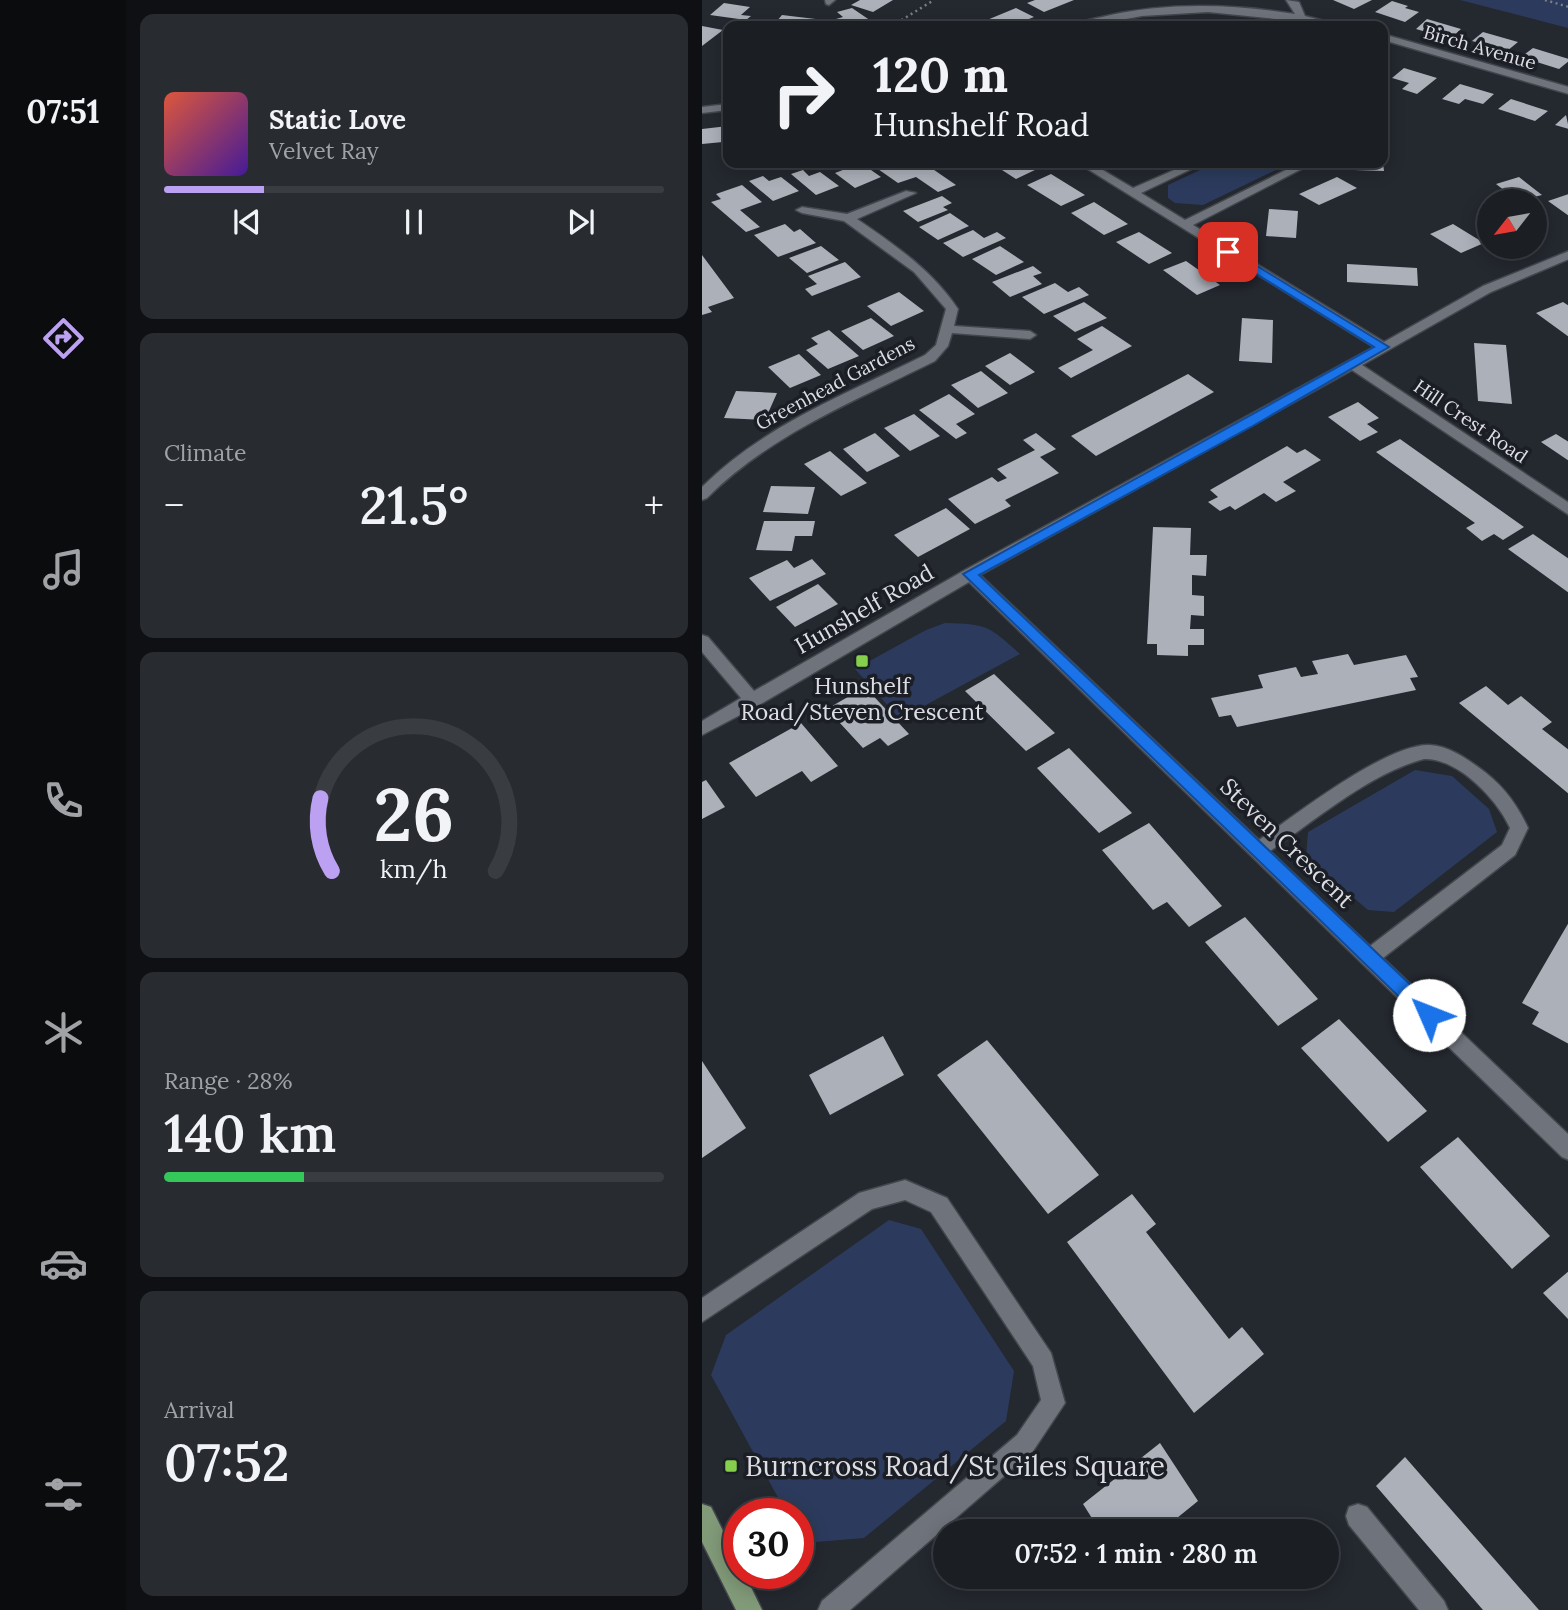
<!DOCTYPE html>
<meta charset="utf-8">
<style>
body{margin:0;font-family:Lora,serif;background:#282b30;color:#f1f3f6;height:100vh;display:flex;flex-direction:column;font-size:26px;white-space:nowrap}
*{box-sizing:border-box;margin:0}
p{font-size:23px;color:#a0a2a6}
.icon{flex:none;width:38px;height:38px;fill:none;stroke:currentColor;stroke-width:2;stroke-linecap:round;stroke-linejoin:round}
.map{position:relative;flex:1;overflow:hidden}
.sheet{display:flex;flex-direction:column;gap:14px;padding:14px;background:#0f1013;width:576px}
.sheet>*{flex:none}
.top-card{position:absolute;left:21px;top:21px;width:665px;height:147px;border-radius:14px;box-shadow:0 4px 18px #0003,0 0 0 2px #393c41;background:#1b1e23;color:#f1f3f6;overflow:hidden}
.needle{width:46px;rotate:239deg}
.tools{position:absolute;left:775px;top:189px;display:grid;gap:14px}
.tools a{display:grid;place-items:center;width:70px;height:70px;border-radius:50%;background:#1b1e23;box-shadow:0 4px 18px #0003,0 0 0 2px #393c41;font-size:35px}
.speed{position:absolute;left:21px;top:1498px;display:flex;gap:14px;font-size:35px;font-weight:700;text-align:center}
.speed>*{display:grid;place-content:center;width:91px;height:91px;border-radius:50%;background:#1b1e23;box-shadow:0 4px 18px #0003,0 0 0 2px #393c41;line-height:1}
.speed .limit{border:10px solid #d22;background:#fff;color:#111}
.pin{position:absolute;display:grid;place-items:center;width:60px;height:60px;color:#fff;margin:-30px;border-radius:14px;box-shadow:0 4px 10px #0006}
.me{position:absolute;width:77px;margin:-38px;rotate:314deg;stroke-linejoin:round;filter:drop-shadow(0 0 5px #0008)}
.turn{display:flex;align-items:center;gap:24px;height:147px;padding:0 35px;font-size:32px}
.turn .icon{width:91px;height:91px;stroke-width:2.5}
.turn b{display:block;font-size:49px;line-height:60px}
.big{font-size:52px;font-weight:600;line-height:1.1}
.sheet .widget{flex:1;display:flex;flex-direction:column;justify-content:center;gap:10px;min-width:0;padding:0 24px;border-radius:14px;background:#282b30}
.sheet .dial{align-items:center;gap:0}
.dial svg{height:182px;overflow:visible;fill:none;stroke:#393c41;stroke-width:7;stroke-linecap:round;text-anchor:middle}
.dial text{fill:#f1f3f6;stroke:none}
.song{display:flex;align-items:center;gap:21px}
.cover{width:84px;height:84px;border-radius:10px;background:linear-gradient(135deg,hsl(10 70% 55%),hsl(260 70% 35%))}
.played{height:7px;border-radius:4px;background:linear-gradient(90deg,#bca0f2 20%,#393c41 20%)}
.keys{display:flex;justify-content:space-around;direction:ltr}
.heat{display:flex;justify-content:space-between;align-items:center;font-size:38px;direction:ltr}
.charge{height:10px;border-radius:5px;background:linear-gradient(90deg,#34c759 28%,#393c41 0)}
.trip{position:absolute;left:231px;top:1519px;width:406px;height:70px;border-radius:35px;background:#1b1e23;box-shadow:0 4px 18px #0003,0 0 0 2px #393c41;font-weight:600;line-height:70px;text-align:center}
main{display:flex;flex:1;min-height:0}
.tab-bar{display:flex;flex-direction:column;width:126px;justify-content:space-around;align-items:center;background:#0b0c0e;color:#a0a2a6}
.tab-bar .icon{width:49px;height:49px}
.tab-bar .on{color:#bca0f2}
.tab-bar b{font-size:32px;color:#f1f3f6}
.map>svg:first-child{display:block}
.green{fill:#2c3b5d}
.building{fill:#acb0b9}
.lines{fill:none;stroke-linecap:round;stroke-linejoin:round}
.minor-casing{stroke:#43464c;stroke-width:3}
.major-casing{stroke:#43464c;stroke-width:3}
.path{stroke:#7b7e84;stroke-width:2.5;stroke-dasharray:2 3.5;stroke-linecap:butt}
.minor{fill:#6f737b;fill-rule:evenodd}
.major{fill:#819a78;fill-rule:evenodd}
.route{fill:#1a73e8;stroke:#114b97;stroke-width:2}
.poi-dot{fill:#85cf4d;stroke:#1b1e25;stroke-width:2.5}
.labels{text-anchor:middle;stroke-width:7;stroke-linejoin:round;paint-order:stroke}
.far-street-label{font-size:19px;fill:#dcdee3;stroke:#1b1e25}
.street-label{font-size:23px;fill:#dcdee3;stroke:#1b1e25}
.poi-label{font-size:23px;fill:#dcdee3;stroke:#1b1e25}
.near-poi-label{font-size:28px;fill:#dcdee3;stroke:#1b1e25;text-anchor:start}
</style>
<main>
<nav class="tab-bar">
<b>07:51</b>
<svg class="icon on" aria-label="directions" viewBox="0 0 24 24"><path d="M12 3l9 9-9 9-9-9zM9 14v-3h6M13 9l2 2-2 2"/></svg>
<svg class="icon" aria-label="music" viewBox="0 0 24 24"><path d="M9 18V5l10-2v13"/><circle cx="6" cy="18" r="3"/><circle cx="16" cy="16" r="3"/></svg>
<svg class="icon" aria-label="phone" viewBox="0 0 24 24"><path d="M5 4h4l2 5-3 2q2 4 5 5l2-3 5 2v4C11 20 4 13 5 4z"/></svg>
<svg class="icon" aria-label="climate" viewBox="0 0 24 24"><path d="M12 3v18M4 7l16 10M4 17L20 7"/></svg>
<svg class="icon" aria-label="car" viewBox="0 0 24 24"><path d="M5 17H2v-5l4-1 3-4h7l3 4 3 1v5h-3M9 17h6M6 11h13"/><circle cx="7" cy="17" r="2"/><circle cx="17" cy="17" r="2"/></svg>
<svg class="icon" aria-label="filters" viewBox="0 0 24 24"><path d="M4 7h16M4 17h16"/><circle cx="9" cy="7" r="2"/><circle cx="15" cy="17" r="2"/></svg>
</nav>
<section class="sheet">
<div class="widget">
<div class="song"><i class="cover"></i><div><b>Static Love</b><p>Velvet Ray</p></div></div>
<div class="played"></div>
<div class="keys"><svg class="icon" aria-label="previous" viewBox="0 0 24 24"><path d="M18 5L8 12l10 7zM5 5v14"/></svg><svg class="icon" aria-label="pause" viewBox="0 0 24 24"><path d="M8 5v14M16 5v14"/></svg><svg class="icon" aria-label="next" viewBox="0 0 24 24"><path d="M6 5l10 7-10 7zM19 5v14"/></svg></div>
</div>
<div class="widget"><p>Climate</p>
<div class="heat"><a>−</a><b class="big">21.5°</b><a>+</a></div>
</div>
<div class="widget dial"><svg viewBox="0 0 100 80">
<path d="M14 69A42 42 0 1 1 86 69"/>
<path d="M14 69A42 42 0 0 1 9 37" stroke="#bca0f2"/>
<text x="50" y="56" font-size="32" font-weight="700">26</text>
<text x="50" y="72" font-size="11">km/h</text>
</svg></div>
<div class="widget"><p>Range · 28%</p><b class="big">140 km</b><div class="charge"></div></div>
<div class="widget"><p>Arrival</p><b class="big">07:52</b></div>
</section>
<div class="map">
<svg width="867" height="1610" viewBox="0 0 867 1610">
<rect width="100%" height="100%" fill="#24282f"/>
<!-- green -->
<path class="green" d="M758,0H866V28Z
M513,163H588L501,205L473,203L466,198V185Z
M243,623C286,624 287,626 318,654L198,719L153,669L224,630Z
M713,770L750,776L787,809L795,832L692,912L666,910L604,857L606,832Z
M187,1220L219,1229L312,1371L304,1421L162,1538L101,1543L96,1534V1514H85L9,1375L24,1335Z"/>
<!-- building -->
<path class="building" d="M158,0H191L171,12L149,5Z
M333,0H372L342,12L325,3Z
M631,0H670L652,9Z
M690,1L706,6L703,8L717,12L703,22L673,12Z
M22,3L48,7L39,15L49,16L44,20L8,15Z
M150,8L172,23L134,26L127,21L141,17L135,12Z
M314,8L332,17L309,26H298L285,20Z
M80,15L122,20L117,26H77L80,23L74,22Z
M725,19L759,29L748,39L714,29Z
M0,26L21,30L0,46Z
M781,32L816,42L805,51L770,41Z
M831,48L867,59V61L857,69L819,57Z
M702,68L735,78L715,94L700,89L707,83L690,78Z
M758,84L792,94L781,104L763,99L757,104L740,99Z
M809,99L846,111L833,121L796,109Z
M864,115L867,129L853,125Z
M26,126V147H22L21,142L0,144V129Z
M159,163L179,177L153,188L133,173Z
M183,163H222L254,185L236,192L214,177L196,183L173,167Z
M289,163H325L335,169L314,179Z
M652,163H681L682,171L652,170Z
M101,170L107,176L118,172L137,186L114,195L89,174Z
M349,174L383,195L359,206L325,185Z
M61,176L67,181L79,177L97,191L71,201L47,181Z
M635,177L655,188L617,205L597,194Z
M817,177L840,195L816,201L794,184Z
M40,185L60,202L38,210L58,227L44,232L9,202L19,199L14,194Z
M867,194V216L846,201Z
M240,196L250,203L241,207L246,210L216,222L201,211Z
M392,202L426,224L402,235L369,213Z
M567,209L596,211L594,238L564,236Z
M248,213L267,226L236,240L217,227Z
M83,224L92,232L98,229L114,243L76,257L52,235Z
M751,224L782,243L759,253L728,234Z
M271,230L282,238L295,232L304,238L261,257L241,243Z
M437,232L470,253L447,264L414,242Z
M119,246L137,260L105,273L87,258Z
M298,246L322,262L294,275L270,259Z
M0,255L32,298L6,307L10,312L0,315Z
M484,261L518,285L495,295L461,270Z
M143,262L159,277L110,296L103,289L115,284L106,276Z
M645,264L715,268L716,286L645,282Z
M331,266L340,273L331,276L340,284L308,297L290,282Z
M353,283L366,292L377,287L387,295L342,314L320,297Z
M197,292L222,311L189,326L165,306Z
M382,302L405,318L373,332L351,316Z
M861,302L867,306V337L834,313Z
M169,318L192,336L161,350L139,331Z
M540,318L571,320L570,363L537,361Z
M400,326L430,346L369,378L356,368L391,350L375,339Z
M127,330L157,356L126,369L104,350L116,344L109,338Z
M772,343L804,345L810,404L776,401Z
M308,353L333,372L308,385L283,366Z
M97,354L119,375L88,388L66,367Z
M279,371L306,393L276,408L249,385Z
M486,374L512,392L394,456L369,436Z
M34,391L75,393L63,420L22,418Z
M247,394L273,414L254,424L265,433L254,439L217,410Z
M656,402L677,418L665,424L676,432L658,441L626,417Z
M212,414L238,436L208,451L182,428Z
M173,433L198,456L165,472L141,449Z
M334,433L354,449L338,457L357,473L303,500L309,506L273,524L246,499L290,477L296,482L305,478L295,469L333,450L321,440Z
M854,434L867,442V461L839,442Z
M698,439L822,527L801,540L792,534L780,541L764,528L773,523L674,452Z
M585,446L595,453L603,449L619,460L581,482L594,491L574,502L562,493L533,510L528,506L518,511L506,502L516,497L508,490Z
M128,451L165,483L139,496L102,464Z
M69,486L113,487L106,514L61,512Z
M244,508L268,529L216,557L192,535Z
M62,521H113L110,536H93L90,551L54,550Z
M451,527L489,528L488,555H505L504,576L490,575V595L502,596V616L489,615L488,629H502V645H486V656L455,655V644H445Z
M831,534L867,559V593L806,549Z
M110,559L124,574L68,601L47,578L85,560L92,568Z
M116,584L136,604L93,627L74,607Z
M646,654L652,665L704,655L716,677L708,678L714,690L535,727L529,715L517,717L509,698L561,688L556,675L594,667L599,677L616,674L610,661Z
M292,674L353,733L324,751L263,691Z
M784,686L806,705L819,696L850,722L840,729L867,750V794L757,703Z
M163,687L207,734L186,746L178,738L161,748L125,709Z
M99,723L136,766L109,782L100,771L54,797L27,763Z
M367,748L430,813L397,833L335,768Z
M4,780L23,807L0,819V782Z
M447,823L520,906L487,927L465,902L451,910L400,850Z
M543,917L616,999L576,1026L503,942Z
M867,922V1044L830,1024L837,1012L820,1003Z
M637,1019L725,1111L686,1142L599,1048Z
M181,1036L202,1075L128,1115L107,1075Z
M285,1040L397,1175L346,1214L235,1075Z
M0,1061L44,1128L0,1158Z
M756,1137L848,1236L810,1269L718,1167Z
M430,1194L454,1224L444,1232L527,1339L540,1327L562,1354L492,1413L365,1242Z
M867,1271V1320L841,1293Z
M458,1443L496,1501L459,1531H398L381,1504Z
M703,1457L837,1610H781L674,1486Z"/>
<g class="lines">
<defs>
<path id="minor" d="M123,0H133L127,5L124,4Z
M584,0L597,2L603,16L642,26L506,12L440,16L386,26H370C378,21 391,19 400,17C463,2 530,4 593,14Z
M681,34L867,87V94L681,40Z
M26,104V110L0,113V107Z
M376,163H389L431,188L488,163H502L439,193L483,220L598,163H611L491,225L682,342L781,286L867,251V259L789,292L660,365L867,503V515L650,370L278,575L557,840C594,815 685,743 728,745C746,746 762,757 776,767C799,783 814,802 826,828L813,855L681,958L867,1135V1160L860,1157L267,582L57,705L0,735V721L39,698L0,652V635L6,637L52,691L263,570L672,347ZM722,759C756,758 795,799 808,828L800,845L668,946L568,851C614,820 668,773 722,759Z
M204,191L214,193L155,219C193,245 230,270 256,309L252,326L328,331L334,335L328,339L250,333L246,346L233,361C153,401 69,434 5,498L0,500V487C62,425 146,393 223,355L234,345L244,309L212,272L142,221L100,213L94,210L100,207L145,214Z
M203,1180L245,1198L349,1353L363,1403L331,1451L148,1610H116L120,1601L315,1435L339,1400L331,1366L229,1212L203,1200L170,1209L0,1322V1298L157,1193Z
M656,1504L665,1507L742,1601L746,1610H717L647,1525L644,1516L647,1507Z"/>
<path id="major" d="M0,1504L9,1507L37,1563V1573H42L60,1610H34L0,1542Z"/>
</defs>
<!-- minor casing -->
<use href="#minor" class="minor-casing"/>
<!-- major casing -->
<use href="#major" class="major-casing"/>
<!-- path -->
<path class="path" d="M843,0L867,7
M190,26L232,0"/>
<!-- minor -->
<use href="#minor" class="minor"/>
<!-- major -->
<use href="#major" class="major"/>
</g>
<!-- route -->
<path class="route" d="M526,248L687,347L549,427L277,575L734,1009L736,1015L734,1020L727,1023L721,1020L261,574L672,347L522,254L521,252Z"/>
<!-- markers -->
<g class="poi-dot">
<rect x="153" y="654" width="14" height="14" rx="3.5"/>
<rect x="22" y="1459" width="14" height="14" rx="3.5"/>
</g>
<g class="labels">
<!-- far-street labels -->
<g class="far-street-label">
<text transform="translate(778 47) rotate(16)" y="7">Birch Avenue</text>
<text transform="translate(133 383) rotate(-28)" y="7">Greenhead Gardens</text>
<text transform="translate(769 421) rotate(34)" y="7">Hill Crest Road</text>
</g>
<!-- street labels -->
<g class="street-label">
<text transform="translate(162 609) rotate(-30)" y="8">Hunshelf Road</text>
<text transform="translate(585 843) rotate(44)" y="8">Steven Crescent</text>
</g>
<!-- poi labels -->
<g class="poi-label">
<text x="160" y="694">Hunshelf<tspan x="160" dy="26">Road/Steven Crescent</tspan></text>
</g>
<!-- near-poi labels -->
<g class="near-poi-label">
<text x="43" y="1476">Burncross Road/St Giles Square</text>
</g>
</g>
</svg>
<div class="tools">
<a><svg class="needle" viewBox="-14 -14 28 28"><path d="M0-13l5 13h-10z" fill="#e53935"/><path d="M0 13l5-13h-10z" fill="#a0a2a6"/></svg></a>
</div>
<div class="speed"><div class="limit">30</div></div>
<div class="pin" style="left:526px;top:252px;background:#d93025"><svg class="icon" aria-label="arrive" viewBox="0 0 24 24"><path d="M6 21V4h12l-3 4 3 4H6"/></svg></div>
<svg class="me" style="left:727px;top:1015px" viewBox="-20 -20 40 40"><circle r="19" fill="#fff"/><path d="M0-13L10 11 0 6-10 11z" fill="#1a73e8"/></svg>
<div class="trip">07:52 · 1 min · 280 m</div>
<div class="top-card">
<div class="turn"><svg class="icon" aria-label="right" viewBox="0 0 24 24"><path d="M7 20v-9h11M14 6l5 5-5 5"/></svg><div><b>120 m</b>Hunshelf Road</div></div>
</div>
</div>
</main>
